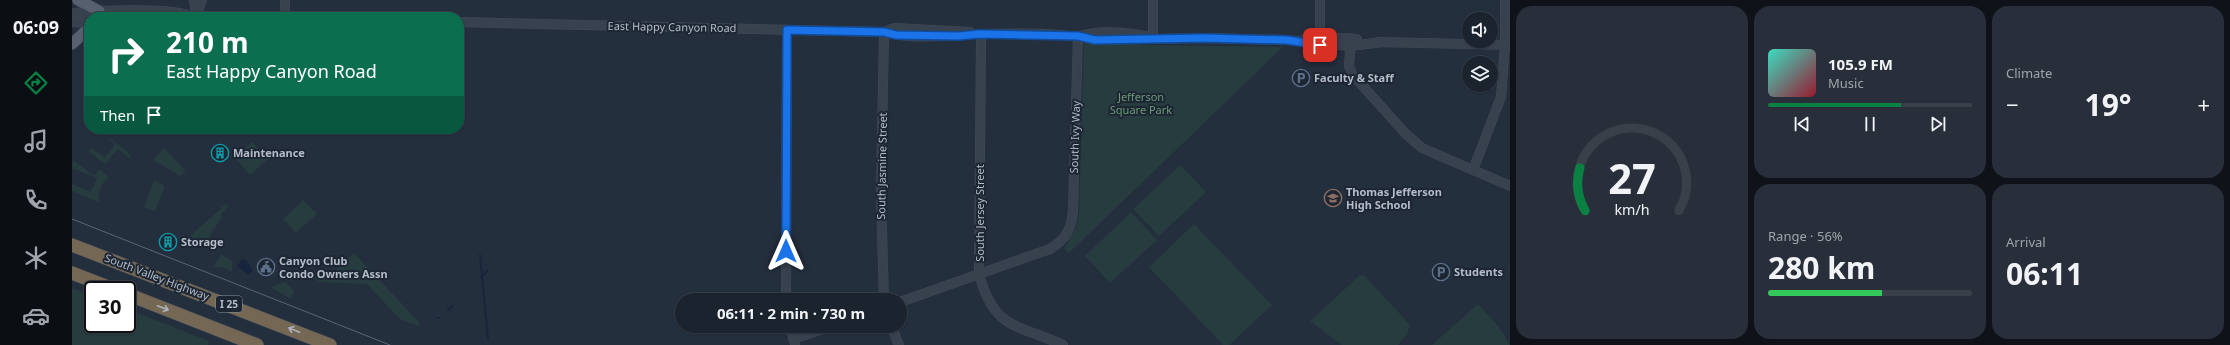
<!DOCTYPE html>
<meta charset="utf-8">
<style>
body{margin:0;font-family:"Noto Sans",sans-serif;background:#282f3a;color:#f1f3f6;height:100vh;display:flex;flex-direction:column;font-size:15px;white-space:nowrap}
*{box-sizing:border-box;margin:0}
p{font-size:13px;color:#a0a4aa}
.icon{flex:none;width:22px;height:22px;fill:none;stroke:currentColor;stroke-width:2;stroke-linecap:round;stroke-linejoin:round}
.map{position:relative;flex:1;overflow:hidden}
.sheet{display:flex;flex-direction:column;gap:6px;padding:6px;background:#0f1319;width:720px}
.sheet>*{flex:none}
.banner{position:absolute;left:12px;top:12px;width:380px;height:122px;border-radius:16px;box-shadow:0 1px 3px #0004,0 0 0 1px #39404a;background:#0b6e4f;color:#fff;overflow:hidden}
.controls{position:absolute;left:1390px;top:12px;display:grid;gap:8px}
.controls a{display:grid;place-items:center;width:36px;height:36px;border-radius:50%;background:#1b232e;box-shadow:0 1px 3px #0004,0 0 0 1px #39404a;font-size:20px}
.speed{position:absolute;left:12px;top:281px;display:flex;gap:8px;font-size:20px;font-weight:700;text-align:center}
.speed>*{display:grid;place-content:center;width:52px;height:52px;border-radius:50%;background:#1b232e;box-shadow:0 1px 3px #0004,0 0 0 1px #39404a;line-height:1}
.speed .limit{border:2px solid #111;border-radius:6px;background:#fff;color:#111}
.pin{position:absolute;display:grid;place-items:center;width:34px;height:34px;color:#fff;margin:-17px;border-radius:8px;box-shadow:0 2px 6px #0006}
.me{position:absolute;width:44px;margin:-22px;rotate:0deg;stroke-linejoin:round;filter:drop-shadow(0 0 3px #0008)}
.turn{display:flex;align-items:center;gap:14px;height:84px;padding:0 16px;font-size:18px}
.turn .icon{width:52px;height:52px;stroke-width:2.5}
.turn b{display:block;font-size:28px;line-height:34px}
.then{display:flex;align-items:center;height:38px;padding:0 16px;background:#0003;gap:8px;font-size:15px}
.big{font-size:30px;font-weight:700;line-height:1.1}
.sheet .widget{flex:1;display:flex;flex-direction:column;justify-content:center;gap:6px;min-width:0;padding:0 14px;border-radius:16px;background:#282f3a}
.sheet .dial{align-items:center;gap:0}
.dial svg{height:104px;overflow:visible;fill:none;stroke:#39404a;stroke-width:7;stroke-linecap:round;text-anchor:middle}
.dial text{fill:#f1f3f6;stroke:none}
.song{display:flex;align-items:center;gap:12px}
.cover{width:48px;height:48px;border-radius:6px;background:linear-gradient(135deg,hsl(170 70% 55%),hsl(350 70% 35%))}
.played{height:4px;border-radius:2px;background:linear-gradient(90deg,#0b8043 65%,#39404a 65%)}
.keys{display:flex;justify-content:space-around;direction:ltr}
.heat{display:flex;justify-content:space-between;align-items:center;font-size:22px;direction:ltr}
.charge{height:6px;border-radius:3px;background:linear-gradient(90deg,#34c759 56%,#39404a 0)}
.sheet .tiles{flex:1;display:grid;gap:6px;grid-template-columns:repeat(3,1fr)}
.widget:first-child{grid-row:span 2}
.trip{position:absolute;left:603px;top:293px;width:232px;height:40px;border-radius:20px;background:#1b232e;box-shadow:0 1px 3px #0004,0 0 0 1px #39404a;font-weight:700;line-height:40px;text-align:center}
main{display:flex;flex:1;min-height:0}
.dock{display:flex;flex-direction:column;width:72px;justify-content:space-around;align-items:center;background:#0b0e12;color:#a0a4aa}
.dock .icon{width:28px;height:28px}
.dock .current{color:#0b8043}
.dock b{font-size:18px;color:#f1f3f6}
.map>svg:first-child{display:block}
.green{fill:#263c3f}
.water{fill:#17263c}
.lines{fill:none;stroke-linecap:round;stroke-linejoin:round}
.stream{stroke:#17263c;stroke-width:2}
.minor-casing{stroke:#414a57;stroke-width:10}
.major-casing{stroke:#414a57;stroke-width:12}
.highway-casing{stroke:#434c59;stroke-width:14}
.minor{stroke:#38414e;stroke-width:9}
.major{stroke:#56606e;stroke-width:11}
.highway{stroke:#746855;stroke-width:13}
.tram{stroke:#5a6575;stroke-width:1}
.oneway{stroke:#aeb4bd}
.route-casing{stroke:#114b97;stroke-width:10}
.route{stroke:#1a73e8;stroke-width:7}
.labels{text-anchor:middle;stroke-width:4;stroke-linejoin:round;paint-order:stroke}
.shield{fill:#1d2633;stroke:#878f9c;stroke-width:1}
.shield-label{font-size:10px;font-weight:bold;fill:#b4bcc9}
.street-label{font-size:11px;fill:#b4bcc9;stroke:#1d2633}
.poi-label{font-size:11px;font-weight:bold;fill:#b4bcc9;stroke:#1d2633;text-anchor:start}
.park-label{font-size:11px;fill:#6b9a76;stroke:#1d2633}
</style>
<main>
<nav class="dock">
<b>06:09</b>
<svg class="icon current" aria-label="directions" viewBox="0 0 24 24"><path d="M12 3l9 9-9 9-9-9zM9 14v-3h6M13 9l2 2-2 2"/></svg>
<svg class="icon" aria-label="music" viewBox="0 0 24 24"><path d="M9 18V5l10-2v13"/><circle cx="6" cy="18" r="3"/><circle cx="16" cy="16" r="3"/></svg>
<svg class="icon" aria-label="phone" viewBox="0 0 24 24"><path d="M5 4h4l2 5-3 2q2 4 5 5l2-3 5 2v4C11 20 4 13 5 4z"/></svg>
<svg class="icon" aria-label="climate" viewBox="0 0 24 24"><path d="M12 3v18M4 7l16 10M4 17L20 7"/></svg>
<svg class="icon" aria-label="car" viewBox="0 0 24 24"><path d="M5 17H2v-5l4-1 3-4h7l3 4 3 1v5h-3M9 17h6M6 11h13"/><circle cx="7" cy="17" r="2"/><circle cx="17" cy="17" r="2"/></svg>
</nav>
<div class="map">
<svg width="1438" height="345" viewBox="0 0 1438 345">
<rect width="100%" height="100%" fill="#242f3e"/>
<!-- green -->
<path class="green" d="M1012,44L1211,47L997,253L992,249L1004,228L1007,215Z
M26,129L59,155L57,158L46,149L33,164L17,152L19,148L33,157L43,144Z
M180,142L196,159L178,175L163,158Z
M92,148L114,171L108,176L81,160Z
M1,160L22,176L28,169L37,178C29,184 24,193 28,203L0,191V184L19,192L25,178L0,168Z
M1108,165L1134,192L1087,236L1061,209Z
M82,180L93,186L83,211L72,207Z
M231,200L245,214L224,233L211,219Z
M154,204L156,206L149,214L150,217L133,243L117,237Z
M1059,212L1085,240L1038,283L1013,256Z
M1122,224L1200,305L1157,345H1151L1077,267Z
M282,253L348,323L346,326L328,319L295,284L248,282L240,277V273L246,268L256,277Z
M149,254L160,261V272L149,267L141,268Z
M1292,275L1338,325L1335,334L1326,345H1270L1238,321L1287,276Z
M213,282L222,291L219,299L198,287Z
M0,288L21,296V324H55V309L137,341L136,345H0Z
M1406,304L1428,328L1438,345H1360Z"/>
<!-- water -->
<path class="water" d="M173,259L181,270L177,275L165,266L169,260Z"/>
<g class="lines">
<!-- stream -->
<path class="stream" d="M408,255L416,340
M409,278L416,270
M376,310L380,306
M366,318H367"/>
<defs>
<path id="minor" d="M122,0L124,16
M0,13C33,11 95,6 124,17
M124,17L130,0
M213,17V0
M0,22L17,23
M387,22L812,32C844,41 878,34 910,34C947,33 987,32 1023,40L1132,38L1215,40L1279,46L1311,42
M812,32L823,28L898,32
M909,34L907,274C922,330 945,324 991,345
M1008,36C1028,30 1053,32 1074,36
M1081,37V0
M1279,38L1277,66L1280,74L1333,133L1350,148L1438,186
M1232,39L1248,37L1285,39
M1306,42L1438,45
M1248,43V0
M1401,170L1429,97L1433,45V0
M714,300L715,30
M812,300L809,195L812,32
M828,302L978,249C994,239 1000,229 1001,210L1006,36
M718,326L723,344
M819,326L827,345
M721,339L760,326"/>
<path id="major" d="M6,0L27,11
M0,44L17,28"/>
<path id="highway" d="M0,245L258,345
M0,273L44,290
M55,294L185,345"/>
</defs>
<!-- minor casing -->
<use href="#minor" class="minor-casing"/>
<!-- major casing -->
<use href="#major" class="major-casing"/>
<!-- highway casing -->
<use href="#highway" class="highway-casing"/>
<!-- minor -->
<use href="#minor" class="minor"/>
<!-- major -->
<use href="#major" class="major"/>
<!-- highway -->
<use href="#highway" class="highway"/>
<!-- tram -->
<path class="tram" d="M0,219L318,345"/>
</g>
<!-- one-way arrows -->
<defs><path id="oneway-shaft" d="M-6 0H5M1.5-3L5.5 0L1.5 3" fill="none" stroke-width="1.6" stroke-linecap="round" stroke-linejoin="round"/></defs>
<g class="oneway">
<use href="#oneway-shaft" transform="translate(91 308) rotate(21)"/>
<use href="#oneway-shaft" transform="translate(222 330) rotate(-158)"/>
</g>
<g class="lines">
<defs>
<path id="route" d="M714,251L715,30L812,32L824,35L886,36L908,34L1006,36L1023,40L1132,38L1215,40L1248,45"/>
</defs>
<!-- route casing -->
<use href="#route" class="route-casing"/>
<!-- route -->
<use href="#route" class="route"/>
</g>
<!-- icons -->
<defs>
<symbol id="parking-ring" viewBox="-11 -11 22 22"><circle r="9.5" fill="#1d2633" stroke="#5c6f8a" stroke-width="1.5"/><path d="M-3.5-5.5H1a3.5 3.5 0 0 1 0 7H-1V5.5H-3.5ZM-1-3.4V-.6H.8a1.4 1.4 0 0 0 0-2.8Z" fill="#5c6f8a"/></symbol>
<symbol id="building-ring" viewBox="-11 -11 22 22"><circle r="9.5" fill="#1d2633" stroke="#0f9aa8" stroke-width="1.5"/><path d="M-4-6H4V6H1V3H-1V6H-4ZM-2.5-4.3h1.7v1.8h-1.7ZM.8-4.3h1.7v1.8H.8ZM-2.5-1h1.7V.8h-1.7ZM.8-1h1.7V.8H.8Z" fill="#0f9aa8"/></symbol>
<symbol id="school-ring" viewBox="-11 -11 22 22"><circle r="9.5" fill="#1d2633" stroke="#8d6e63" stroke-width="1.5"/><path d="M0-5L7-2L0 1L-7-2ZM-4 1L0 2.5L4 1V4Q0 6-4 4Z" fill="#8d6e63"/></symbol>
<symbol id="civic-ring" viewBox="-11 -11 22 22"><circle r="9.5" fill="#1d2633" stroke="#5c6f8a" stroke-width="1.5"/><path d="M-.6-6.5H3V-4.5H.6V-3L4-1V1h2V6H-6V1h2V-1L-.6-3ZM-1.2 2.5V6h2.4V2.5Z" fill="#5c6f8a"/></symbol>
</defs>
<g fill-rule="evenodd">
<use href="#parking-ring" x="1219" y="68" width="20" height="20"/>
<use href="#building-ring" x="138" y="143" width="20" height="20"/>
<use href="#school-ring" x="1251" y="188" width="20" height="20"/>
<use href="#building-ring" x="86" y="232" width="20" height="20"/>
<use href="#civic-ring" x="184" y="257" width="20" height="20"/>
<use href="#parking-ring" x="1359" y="262" width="20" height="20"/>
</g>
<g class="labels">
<!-- shield labels -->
<rect class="shield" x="144" y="296" width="26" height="16" rx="3"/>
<g class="shield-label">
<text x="157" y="308">I 25</text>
</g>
<!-- street labels -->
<g class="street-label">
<text transform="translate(600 27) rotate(1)" y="4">East Happy Canyon Road</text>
<text transform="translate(1003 137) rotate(-88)" y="4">South Ivy Way</text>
<text transform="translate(810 166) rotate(-89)" y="4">South Jasmine Street</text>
<text transform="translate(908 213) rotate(-90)" y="4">South Jersey Street</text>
<text transform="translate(85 277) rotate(21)" y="4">South Valley Highway</text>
</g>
<!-- poi labels -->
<g class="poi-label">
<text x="1242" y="82">Faculty &amp; Staff</text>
<text x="161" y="157">Maintenance</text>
<text x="1274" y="196">Thomas Jefferson<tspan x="1274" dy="13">High School</tspan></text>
<text x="109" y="246">Storage</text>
<text x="207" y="265">Canyon Club<tspan x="207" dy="13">Condo Owners Assn</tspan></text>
<text x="1382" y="276">Students</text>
</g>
<!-- park labels -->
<g class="park-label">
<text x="1069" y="101">Jefferson<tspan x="1069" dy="13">Square Park</tspan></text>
</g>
</g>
</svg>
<div class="controls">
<a><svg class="icon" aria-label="sound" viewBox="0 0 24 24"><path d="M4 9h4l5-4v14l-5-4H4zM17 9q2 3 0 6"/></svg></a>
<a><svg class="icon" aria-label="layers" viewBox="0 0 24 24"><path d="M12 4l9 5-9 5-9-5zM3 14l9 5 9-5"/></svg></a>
</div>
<div class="speed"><div class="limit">30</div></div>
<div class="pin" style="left:1248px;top:45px;background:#d93025"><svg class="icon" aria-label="arrive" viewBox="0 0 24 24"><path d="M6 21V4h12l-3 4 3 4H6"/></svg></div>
<svg class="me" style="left:714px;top:251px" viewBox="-20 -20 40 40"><path d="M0-17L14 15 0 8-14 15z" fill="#1a73e8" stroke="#fff" stroke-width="4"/></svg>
<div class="trip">06:11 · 2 min · 730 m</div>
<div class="banner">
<div class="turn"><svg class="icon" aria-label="right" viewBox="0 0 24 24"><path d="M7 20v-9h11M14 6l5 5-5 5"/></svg><div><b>210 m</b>East Happy Canyon Road</div></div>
<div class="then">Then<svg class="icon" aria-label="arrive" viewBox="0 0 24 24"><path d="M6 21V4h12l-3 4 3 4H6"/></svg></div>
</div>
</div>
<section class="sheet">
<div class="tiles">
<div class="widget dial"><svg viewBox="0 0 100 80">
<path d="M14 69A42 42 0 1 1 86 69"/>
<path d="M14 69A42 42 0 0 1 10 36" stroke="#0b8043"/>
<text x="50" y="56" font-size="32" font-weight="700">27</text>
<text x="50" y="72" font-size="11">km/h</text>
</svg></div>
<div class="widget">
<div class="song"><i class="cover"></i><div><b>105.9 FM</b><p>Music</p></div></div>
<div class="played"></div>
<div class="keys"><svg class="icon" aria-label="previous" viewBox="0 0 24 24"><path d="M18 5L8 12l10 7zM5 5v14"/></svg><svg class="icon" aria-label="pause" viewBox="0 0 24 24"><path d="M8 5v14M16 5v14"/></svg><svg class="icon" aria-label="next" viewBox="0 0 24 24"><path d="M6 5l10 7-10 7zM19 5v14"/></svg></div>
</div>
<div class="widget"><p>Climate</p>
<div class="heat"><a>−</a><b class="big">19°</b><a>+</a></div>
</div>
<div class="widget"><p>Range · 56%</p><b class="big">280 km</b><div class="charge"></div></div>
<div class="widget"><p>Arrival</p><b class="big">06:11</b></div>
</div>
</section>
</main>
